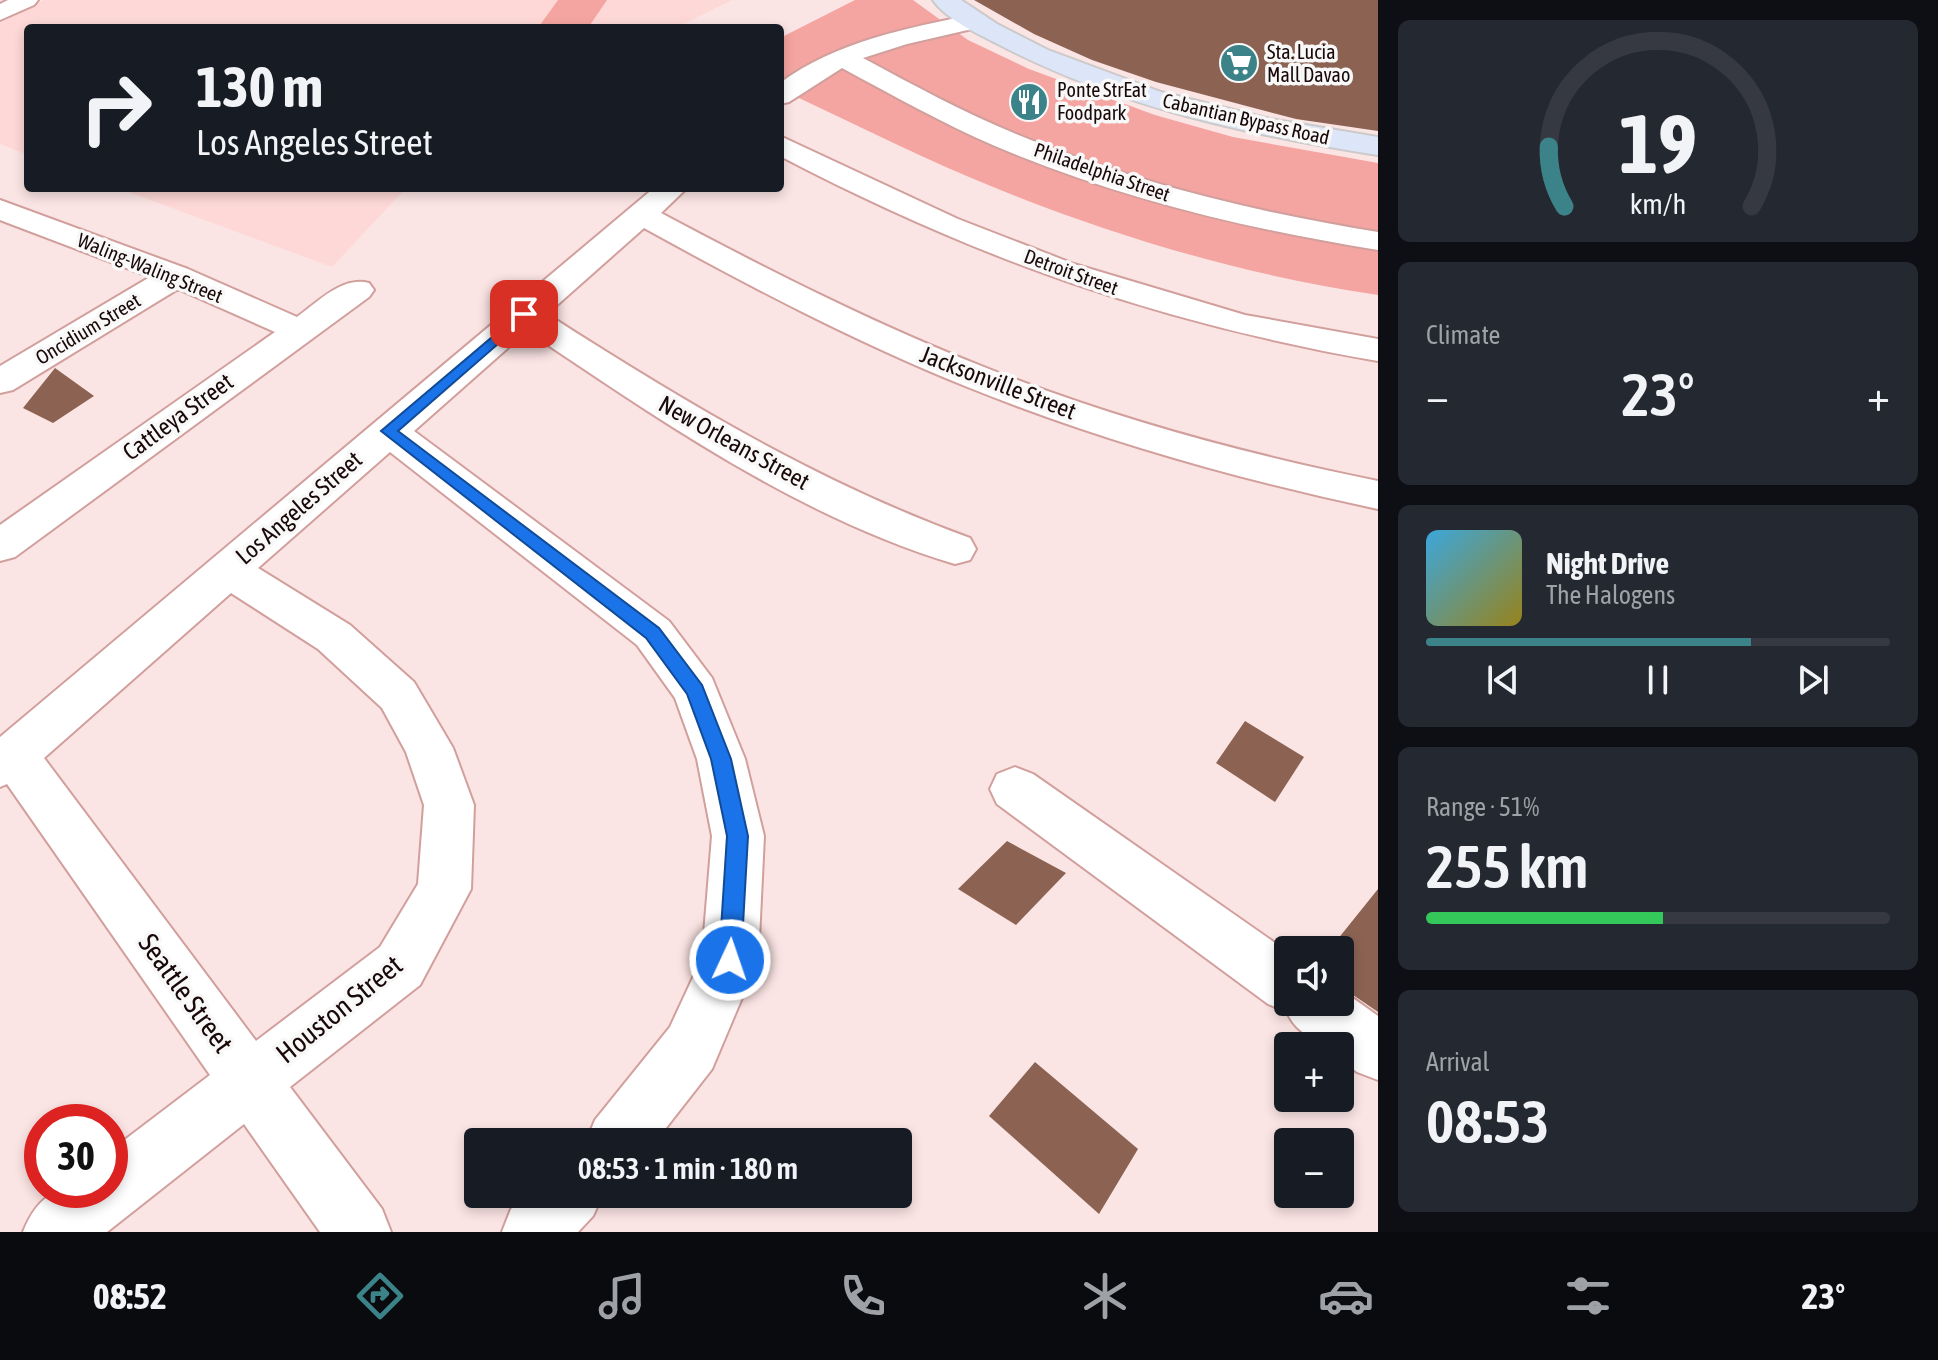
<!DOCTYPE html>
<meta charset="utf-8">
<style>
body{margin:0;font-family:"Asap Condensed",sans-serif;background:#242831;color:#f1f3f6;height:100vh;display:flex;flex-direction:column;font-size:30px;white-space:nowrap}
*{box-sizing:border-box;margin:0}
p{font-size:26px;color:#9ea1a6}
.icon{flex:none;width:44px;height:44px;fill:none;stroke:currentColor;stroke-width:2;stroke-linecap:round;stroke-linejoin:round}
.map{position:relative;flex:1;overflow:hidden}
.panel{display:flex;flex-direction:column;gap:20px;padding:20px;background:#0d0f14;width:560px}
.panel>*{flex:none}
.top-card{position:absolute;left:24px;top:24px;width:760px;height:168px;border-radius:8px;box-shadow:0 4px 12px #0003;background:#171b24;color:#f1f3f6;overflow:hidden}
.controls{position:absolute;left:1274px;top:936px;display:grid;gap:16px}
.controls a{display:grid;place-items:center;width:80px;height:80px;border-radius:8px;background:#171b24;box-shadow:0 4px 12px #0003;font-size:40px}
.speed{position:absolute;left:24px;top:1104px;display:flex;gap:16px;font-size:40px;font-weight:700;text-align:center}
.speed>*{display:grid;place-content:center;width:104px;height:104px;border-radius:50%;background:#171b24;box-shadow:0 4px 12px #0003;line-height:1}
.speed .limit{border:12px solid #d22;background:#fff;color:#111}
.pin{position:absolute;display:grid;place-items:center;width:68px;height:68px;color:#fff;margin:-34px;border-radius:16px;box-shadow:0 4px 12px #0006}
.me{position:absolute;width:88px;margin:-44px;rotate:3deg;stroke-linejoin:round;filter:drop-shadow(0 0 6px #0008)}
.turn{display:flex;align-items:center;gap:28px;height:168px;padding:0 40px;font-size:36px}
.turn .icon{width:104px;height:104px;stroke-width:2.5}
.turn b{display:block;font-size:56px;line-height:68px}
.big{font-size:60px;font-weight:600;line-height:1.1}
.panel .card{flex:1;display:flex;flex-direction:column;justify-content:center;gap:12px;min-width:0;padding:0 28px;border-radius:12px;background:#242831}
.panel .dial{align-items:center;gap:0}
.dial svg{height:208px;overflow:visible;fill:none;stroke:#363941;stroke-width:7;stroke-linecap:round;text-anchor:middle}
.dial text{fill:#f1f3f6;stroke:none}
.song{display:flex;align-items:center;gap:24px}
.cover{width:96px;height:96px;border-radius:12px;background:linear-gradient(135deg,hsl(200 70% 55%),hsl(50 70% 35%))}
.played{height:8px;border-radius:4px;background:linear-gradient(90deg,#3b8389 70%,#363941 70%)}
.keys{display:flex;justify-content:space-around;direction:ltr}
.heat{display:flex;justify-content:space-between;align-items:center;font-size:44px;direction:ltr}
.charge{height:12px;border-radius:6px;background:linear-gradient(90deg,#34c759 51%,#363941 0)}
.trip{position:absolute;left:464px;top:1128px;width:448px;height:80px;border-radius:8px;background:#171b24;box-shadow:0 4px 12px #0003;font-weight:600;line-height:80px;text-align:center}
.menu{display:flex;height:128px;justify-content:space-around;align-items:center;background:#090b0e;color:#9ea1a6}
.menu .icon{width:56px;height:56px}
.menu .selected{color:#3b8389}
.menu b{font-size:36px;color:#f1f3f6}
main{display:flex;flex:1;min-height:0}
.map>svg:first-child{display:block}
.built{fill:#fdd8d6}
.green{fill:#f5a5a1}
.building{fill:#8c6353}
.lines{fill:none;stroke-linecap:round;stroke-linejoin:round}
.minor-casing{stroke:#d19f9c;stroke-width:4}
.major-casing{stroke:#ccc9c9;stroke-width:4}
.minor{fill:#fff;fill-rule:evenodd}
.major{fill:#dde6f8;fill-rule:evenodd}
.route{fill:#1a73e8;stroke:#114b97;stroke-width:2}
.labels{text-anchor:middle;stroke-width:7;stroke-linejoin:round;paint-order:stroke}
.far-poi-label{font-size:20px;fill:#190808;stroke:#f8f8f8;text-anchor:start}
.far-street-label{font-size:20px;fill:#190808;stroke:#f8f8f8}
.street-label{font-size:24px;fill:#190808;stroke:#f8f8f8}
.near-street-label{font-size:28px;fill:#190808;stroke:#f8f8f8}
</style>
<main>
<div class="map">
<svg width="1378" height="1232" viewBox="0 0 1378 1232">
<rect width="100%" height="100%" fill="#fbe5e4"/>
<!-- built -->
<path class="built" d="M44,0H732L675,28H28V155L0,144V23Z
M118,188H406L332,267Z"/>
<!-- green -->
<path class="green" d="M558,0H607L588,28L540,25Z
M855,0H913L968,40L1029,69L1155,115L1233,137L1378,163V295C1248,276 1120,238 998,189C930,162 865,129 799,98L780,92V78L784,74L780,73V38Z"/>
<!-- building -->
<path class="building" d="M974,0H1378V131L1296,119L1156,82L1092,60L1034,34Z
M55,368L94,396L53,423L23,408Z
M1245,721L1304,757L1275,802L1216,763Z
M1007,841L1066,873L1016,925L958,889Z
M1378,889V1012L1340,986V950H1329Z
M1035,1062L1138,1149L1099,1214L989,1116Z"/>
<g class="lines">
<defs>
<path id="minor" d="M8,0H38L34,5L0,20V4Z
M976,14L985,16L988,21L985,26L907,44L863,58C913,85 963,112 1016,134C1132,182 1254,212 1378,232V250C1247,229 1117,198 995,146C942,123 892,95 842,68L789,102L780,104V83C837,41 908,28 976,14Z
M780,136L958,219L1074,264L1245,315L1378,339V361C1160,323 977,259 780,156Z
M654,188H687L661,213C768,270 876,325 989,369C1115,419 1245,454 1378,481V509C1237,479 1099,440 965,386C854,341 749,286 644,228L547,314C682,401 819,483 970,538L976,549L970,560L955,564C800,518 660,420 527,331L414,431L669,621L712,678L745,759L764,836L758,960L712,1069L655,1142H586L595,1120L670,1027L702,958L712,836L697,759L675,698L637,645L390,452L258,568L350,625L414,682L453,748L474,805L471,889L420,985L290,1087L382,1209L391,1232H320L244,1124L107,1232H23C43,1183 64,1190 110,1190V1151L210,1075L7,784L0,787V737ZM231,593L318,649L382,708L406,752L424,805L418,884L380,947L256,1041L44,758Z
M0,200L188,269L297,317C318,302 342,276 369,283L374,290L369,297L15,557L0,561V525L275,332L178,289L13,390L0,393V366L150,277L0,220Z
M1015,767L1033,774L1288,952V1002H1340V989L1378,1016V1080L1357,1072L1340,1059V1046C1319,1046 1295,1032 1287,1012L1268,1004L997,804L990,789L997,774Z
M526,1194H603L593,1216L578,1232H502L511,1209Z"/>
<path id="major" d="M933,0H961L997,24L1048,50L1161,92L1270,119L1378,137V155C1248,135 1116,106 998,44C978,34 946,19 933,0Z"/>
</defs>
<!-- minor casing -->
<use href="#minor" class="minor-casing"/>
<!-- major casing -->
<use href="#major" class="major-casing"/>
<!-- minor -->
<use href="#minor" class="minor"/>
<!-- major -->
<use href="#major" class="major"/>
</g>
<!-- route -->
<path class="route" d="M524,310L529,311V317L398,431L659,628L702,685L731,759L748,836L741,960L738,968L730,971L722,968L719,960L727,836L711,759L687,694L646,638L381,431Z"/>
<!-- icons -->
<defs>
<symbol id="supermarket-disc" viewBox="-11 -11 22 22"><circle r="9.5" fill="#3b8389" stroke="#f8f8f8"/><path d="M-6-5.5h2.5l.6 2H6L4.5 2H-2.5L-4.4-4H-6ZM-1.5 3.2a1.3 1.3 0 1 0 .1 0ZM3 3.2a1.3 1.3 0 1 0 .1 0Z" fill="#fff"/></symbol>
<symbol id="restaurant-disc" viewBox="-11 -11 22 22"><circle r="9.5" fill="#3b8389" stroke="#f8f8f8"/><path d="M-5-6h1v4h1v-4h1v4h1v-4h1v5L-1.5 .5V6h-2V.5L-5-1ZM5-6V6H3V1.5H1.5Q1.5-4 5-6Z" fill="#fff"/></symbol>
</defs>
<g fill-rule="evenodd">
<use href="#supermarket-disc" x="1217" y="41" width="44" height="44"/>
<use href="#restaurant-disc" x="1007" y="80" width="44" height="44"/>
</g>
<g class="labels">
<!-- far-poi labels -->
<g class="far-poi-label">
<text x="1267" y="59">Sta. Lucia<tspan x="1267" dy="23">Mall Davao</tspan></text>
<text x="1057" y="97">Ponte StrEat<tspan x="1057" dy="23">Foodpark</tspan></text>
</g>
<!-- far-street labels -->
<g class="far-street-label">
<text transform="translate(1246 119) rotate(13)" y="7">Cabantian Bypass Road</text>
<text transform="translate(1102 172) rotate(19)" y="7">Philadelphia Street</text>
<text transform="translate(150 268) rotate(22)" y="7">Waling-Waling Street</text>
<text transform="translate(1071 272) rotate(20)" y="7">Detroit Street</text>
<text transform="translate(88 329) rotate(-31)" y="7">Oncidium Street</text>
</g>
<!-- street labels -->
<g class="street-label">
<text transform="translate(998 383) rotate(21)" y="8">Jacksonville Street</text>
<text transform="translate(178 417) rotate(-36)" y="8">Cattleya Street</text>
<text transform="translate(734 443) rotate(29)" y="8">New Orleans Street</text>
<text transform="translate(299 508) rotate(-41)" y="8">Los Angeles Street</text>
</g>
<!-- near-street labels -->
<g class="near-street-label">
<text transform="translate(186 993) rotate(54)" y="10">Seattle Street</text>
<text transform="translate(339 1009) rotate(-39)" y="10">Houston Street</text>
</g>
</g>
</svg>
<div class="controls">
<a><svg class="icon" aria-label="sound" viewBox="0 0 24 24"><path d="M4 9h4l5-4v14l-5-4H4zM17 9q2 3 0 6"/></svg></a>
<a>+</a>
<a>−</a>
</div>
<div class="speed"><div class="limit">30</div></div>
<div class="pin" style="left:524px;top:314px;background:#d93025"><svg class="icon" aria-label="arrive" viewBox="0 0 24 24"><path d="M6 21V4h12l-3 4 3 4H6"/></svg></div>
<svg class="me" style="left:730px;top:960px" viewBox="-20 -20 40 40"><circle r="17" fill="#1a73e8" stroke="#fff" stroke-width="3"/><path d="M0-11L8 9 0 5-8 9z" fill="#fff"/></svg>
<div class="trip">08:53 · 1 min · 180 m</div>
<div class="top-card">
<div class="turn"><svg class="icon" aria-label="right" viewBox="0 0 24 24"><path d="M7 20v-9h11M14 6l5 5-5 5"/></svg><div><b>130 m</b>Los Angeles Street</div></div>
</div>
</div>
<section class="panel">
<div class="card dial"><svg viewBox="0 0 100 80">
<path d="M14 69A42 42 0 1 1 86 69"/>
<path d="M14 69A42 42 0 0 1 8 46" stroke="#3b8389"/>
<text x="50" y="56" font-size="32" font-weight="700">19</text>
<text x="50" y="72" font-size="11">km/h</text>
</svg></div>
<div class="card"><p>Climate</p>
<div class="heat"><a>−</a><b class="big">23°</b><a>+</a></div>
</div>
<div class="card">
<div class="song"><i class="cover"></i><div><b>Night Drive</b><p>The Halogens</p></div></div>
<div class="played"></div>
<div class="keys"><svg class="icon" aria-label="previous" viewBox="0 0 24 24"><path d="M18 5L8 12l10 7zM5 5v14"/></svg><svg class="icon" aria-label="pause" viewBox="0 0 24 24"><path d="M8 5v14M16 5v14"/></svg><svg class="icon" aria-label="next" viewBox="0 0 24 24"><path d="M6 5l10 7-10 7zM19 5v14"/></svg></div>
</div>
<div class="card"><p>Range · 51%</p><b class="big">255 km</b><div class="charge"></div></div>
<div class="card"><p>Arrival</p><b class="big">08:53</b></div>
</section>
</main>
<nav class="menu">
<b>08:52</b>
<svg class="icon selected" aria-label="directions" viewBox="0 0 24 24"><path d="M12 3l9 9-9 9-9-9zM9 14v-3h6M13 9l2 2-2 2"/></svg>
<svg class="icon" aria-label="music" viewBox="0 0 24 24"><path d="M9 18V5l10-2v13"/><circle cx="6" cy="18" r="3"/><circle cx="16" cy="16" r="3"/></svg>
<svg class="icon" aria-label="phone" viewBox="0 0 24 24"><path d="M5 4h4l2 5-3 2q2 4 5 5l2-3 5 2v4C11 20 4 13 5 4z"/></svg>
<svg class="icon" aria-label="climate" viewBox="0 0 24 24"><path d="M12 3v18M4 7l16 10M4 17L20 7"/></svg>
<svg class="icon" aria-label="car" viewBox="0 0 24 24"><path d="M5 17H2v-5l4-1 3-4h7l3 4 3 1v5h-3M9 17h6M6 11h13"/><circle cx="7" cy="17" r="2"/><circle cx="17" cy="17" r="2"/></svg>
<svg class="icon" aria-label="filters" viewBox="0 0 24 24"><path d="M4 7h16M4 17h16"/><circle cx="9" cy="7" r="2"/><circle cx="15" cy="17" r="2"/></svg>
<b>23°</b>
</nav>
